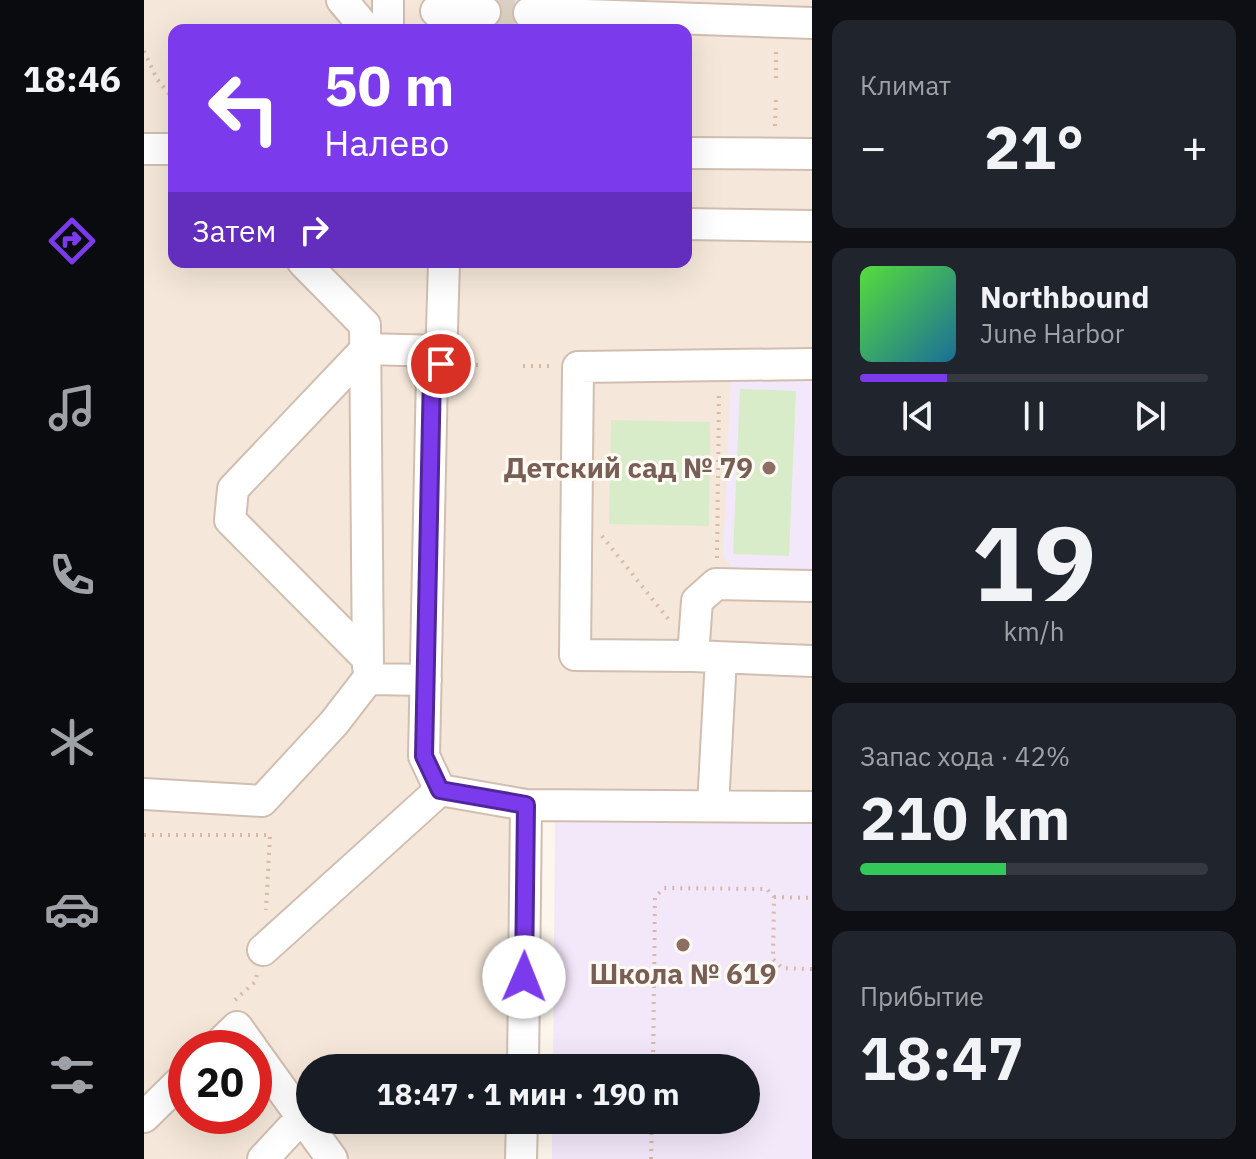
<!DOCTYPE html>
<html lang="ru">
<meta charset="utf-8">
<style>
body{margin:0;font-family:"IBM Plex Sans",sans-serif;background:#20242c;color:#f1f3f6;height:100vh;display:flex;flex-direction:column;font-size:30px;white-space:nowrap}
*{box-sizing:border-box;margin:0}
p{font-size:26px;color:#9ea1a6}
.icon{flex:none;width:44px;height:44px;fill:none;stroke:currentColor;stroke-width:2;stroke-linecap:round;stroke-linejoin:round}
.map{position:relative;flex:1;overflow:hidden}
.side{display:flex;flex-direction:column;gap:20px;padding:20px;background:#0d0f14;width:444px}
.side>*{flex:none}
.top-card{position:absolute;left:24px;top:24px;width:524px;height:244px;border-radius:16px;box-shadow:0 8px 32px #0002;background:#7c3aed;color:#fff;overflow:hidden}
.speed{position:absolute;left:24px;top:1030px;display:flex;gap:16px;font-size:40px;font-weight:700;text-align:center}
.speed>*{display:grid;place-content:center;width:104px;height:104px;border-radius:50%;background:#171b24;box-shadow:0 8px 32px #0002;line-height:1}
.speed .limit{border:12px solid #d22;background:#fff;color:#111}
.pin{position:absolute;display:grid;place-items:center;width:68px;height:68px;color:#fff;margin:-34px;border:4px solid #fff;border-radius:50%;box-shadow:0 2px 8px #0007}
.me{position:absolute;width:88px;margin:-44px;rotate:1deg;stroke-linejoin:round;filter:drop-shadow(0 0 6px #0008)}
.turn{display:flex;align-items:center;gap:28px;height:168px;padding:0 24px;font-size:36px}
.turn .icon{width:104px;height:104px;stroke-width:2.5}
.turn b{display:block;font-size:56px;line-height:68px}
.then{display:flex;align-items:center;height:76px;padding:0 24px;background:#0003;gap:16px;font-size:30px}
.big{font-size:60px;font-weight:700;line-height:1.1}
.side .widget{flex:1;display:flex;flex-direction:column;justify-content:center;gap:12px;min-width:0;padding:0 28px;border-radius:16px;background:#20242c}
.side .dial{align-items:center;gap:0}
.dial b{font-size:104px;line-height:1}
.song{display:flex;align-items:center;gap:24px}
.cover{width:96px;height:96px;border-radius:12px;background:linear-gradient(135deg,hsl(110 70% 55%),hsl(200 70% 35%))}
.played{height:8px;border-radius:4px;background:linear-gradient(90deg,#7c3aed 25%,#363941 25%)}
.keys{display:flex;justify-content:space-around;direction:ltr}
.heat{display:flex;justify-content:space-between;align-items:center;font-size:44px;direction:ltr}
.charge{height:12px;border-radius:6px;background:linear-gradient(90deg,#34c759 42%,#363941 0)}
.trip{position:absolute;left:152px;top:1054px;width:464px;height:80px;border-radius:40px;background:#171b24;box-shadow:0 8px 32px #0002;font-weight:700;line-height:80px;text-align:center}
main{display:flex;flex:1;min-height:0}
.tabs{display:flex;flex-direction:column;width:144px;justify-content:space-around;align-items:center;background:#090b0e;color:#9ea1a6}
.tabs .icon{width:56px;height:56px}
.tabs .active{color:#7c3aed}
.tabs b{font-size:36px;color:#f1f3f6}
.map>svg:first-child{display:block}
.residential{fill:#f5e8da;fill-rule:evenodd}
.education{fill:#f3e8fa}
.green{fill:#d8ecc9}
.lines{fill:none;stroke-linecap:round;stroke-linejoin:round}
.minor-tunnel{stroke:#dcd0c4;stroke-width:30;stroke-dasharray:30 15;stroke-linecap:butt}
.minor-casing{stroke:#d1beb0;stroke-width:34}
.path{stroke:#d9b8a5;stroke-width:4;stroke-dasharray:2 6;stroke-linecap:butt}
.minor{stroke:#fff;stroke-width:30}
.route-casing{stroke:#51269a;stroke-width:20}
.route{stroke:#7c3aed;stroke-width:14}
.education-dot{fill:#8d6e63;stroke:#fffaf3;stroke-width:3}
.labels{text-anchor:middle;stroke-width:6;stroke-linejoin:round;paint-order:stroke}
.education-label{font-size:28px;font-weight:bold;fill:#785e54;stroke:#fffaf3;text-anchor:end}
</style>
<main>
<nav class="tabs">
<b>18:46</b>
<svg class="icon active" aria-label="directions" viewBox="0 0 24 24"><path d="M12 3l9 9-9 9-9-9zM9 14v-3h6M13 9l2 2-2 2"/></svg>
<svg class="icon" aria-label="music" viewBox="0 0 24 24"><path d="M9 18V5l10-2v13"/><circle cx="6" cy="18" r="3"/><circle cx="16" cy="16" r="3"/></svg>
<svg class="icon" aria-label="phone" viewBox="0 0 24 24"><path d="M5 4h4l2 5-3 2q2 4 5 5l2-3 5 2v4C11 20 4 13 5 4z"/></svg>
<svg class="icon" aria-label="climate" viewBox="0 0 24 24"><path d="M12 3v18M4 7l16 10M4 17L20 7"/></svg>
<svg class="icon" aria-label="car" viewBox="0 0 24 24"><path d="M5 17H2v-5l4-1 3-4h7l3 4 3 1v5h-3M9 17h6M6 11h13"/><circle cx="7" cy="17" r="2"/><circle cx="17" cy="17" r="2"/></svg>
<svg class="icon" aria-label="filters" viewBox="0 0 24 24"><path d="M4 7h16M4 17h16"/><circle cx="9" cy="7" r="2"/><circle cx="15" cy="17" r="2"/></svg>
</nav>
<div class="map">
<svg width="668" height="1159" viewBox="0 0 668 1159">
<rect width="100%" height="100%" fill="#fdf6ec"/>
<!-- residential -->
<path class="residential" d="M0,0H668V822L391,820L386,1068H166V1120H385L384,1159H0ZM30,30H542V262H30ZM42,1048H110V1116H42Z"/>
<!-- education -->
<path class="education" d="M587,377L668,379V569L592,570L579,557Z
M411,818L668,822V1159H408V1120H602V1068H409Z"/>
<!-- green -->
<path class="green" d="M596,389L652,391L645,556L589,554Z
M467,420L566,422L565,526L465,524Z"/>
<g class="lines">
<!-- minor-tunnel -->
<path class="minor-tunnel" d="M341,12L385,13"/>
<defs>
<path id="minor" d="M198,0L223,30
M244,0V30
M292,11L341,12
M385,13L668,23
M0,149H30
M542,153L668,154
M542,224L668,226
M159,262L221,325L224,667
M668,586L572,584L553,601L549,656L668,661
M549,656L431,655L434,367L668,364
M224,659L86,520L89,489L222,349L297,351
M296,790L382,805L668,807
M0,794L118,801L190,723L224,679L282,680
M569,806L577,658
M119,950L296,790L280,756L288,373L297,364L300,262
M71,1048L93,1027L108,1048
M110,1051L188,1159
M379,1068L382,805
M0,1117L42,1076
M119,1159L159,1116
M377,1159L378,1120"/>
</defs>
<!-- minor casing -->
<use href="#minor" class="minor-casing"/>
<!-- path -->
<path class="path" d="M0,51L13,79L30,100
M632,78V49
M631,126L632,94
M324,365H338
M379,366H407
M458,536L525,620
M573,558L575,390
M0,835H126L122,910
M630,897L668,898
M91,1000L111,982L113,974
M509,1068L511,897L520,888L623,889L630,897L629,959L638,968L668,969
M507,1159L508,1120"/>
<!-- minor -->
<use href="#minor" class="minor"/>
</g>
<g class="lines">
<defs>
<path id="route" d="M297,364L288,373L280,756L296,790L382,805L380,977"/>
</defs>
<!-- route casing -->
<use href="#route" class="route-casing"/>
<!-- route -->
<use href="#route" class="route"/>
</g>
<!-- markers -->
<g class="education-dot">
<circle cx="625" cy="468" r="8"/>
<circle cx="539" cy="945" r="8"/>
</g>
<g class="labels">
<!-- education labels -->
<g class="education-label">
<text x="609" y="478">Детский сад № 79</text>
<text x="539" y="984" text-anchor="middle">Школа № 619</text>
</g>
</g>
</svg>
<div class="speed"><div class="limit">20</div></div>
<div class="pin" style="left:297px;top:364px;background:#d93025"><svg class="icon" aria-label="arrive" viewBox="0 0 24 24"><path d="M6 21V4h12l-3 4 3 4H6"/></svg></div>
<svg class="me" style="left:380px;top:977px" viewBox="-20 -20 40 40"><circle r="19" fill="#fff"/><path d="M0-13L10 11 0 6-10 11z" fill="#7c3aed"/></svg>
<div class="trip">18:47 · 1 мин · 190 m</div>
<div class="top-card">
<div class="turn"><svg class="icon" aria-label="left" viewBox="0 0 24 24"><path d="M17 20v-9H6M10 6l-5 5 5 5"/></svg><div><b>50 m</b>Налево</div></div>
<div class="then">Затем<svg class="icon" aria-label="right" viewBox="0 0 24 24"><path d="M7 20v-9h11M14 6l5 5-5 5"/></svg></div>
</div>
</div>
<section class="side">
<div class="widget"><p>Климат</p>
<div class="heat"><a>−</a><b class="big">21°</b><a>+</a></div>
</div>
<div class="widget">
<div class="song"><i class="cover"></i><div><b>Northbound</b><p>June Harbor</p></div></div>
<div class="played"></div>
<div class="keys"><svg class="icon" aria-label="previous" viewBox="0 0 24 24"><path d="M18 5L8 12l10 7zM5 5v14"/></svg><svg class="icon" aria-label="pause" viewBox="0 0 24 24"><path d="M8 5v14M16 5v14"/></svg><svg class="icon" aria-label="next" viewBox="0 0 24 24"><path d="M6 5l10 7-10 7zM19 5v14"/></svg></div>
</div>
<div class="widget dial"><b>19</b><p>km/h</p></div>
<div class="widget"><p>Запас хода · 42%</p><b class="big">210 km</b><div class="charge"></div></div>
<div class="widget"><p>Прибытие</p><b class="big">18:47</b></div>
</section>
</main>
